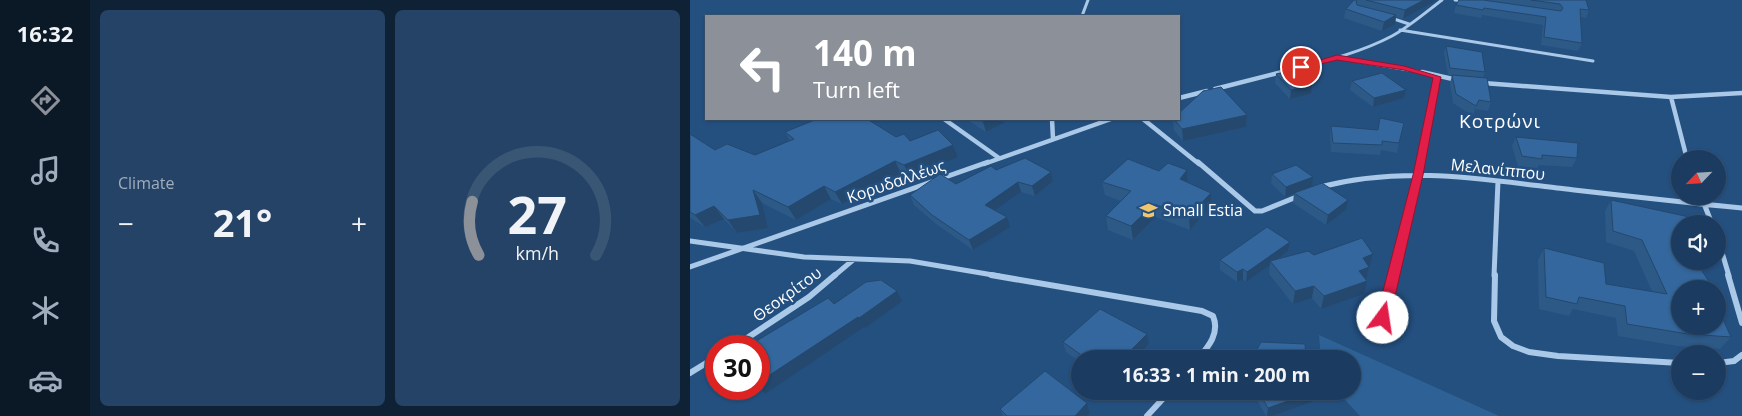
<!DOCTYPE html>
<meta charset="utf-8">
<style>
body{margin:0;font-family:"Open Sans",sans-serif;background:#244366;color:#f1f3f6;height:100vh;display:flex;flex-direction:column;font-size:19px;white-space:nowrap}
*{box-sizing:border-box;margin:0}
p{font-size:16px;color:#a0adbd}
.icon{flex:none;width:28px;height:28px;fill:none;stroke:currentColor;stroke-width:2;stroke-linecap:round;stroke-linejoin:round}
.map{position:relative;flex:1;overflow:hidden}
.details{display:flex;flex-direction:column;gap:10px;padding:10px;background:#0f2135;width:600px}
.details>*{flex:none}
.top-card{position:absolute;left:15px;top:15px;width:475px;height:105px;border-radius:0px;box-shadow:0 1px 4px #0004,0 0 0 1px #395675;background:#8c9099;color:#fff;overflow:hidden}
.needle{width:32px;rotate:245deg}
.tools{position:absolute;left:981px;top:150px;display:grid;gap:10px}
.tools a{display:grid;place-items:center;width:55px;height:55px;border-radius:50%;background:#1b3c60;box-shadow:0 1px 4px #0004,0 0 0 1px #395675;font-size:25px}
.speed{position:absolute;left:15px;top:335px;display:flex;gap:10px;font-size:25px;font-weight:700;text-align:center}
.speed>*{display:grid;place-content:center;width:65px;height:65px;border-radius:50%;background:#1b3c60;box-shadow:0 1px 4px #0004,0 0 0 1px #395675;line-height:1}
.speed .limit{border:8px solid #d22;background:#fff;color:#111}
.pin{position:absolute;display:grid;place-items:center;width:42px;height:42px;color:#fff;margin:-21px;border:2px solid #fff;border-radius:50%;box-shadow:0 1px 5px #0007}
.me{position:absolute;width:55px;margin:-28px;rotate:14deg;stroke-linejoin:round;filter:drop-shadow(0 0 4px #0008)}
.turn{display:flex;align-items:center;gap:18px;height:105px;padding:0 25px;font-size:22px}
.turn .icon{width:65px;height:65px;stroke-width:2.5}
.turn b{display:block;font-size:35px;line-height:42px}
.big{font-size:38px;font-weight:700;line-height:1.1}
.details .widget{flex:1;display:flex;flex-direction:column;justify-content:center;gap:8px;min-width:0;padding:0 18px;border-radius:8px;background:#244366}
.details .dial{align-items:center;gap:0}
.dial svg{height:130px;overflow:visible;fill:none;stroke:#395675;stroke-width:7;stroke-linecap:round;text-anchor:middle}
.dial text{fill:#f1f3f6;stroke:none}
.heat{display:flex;justify-content:space-between;align-items:center;font-size:28px;direction:ltr}
.details .tiles{flex:1;display:grid;gap:10px;grid-template-columns:repeat(2,1fr)}
.trip{position:absolute;left:381px;top:350px;width:290px;height:50px;border-radius:25px;background:#1b3c60;box-shadow:0 1px 4px #0004,0 0 0 1px #395675;font-weight:700;line-height:50px;text-align:center}
main{display:flex;flex:1;min-height:0}
.tabs{display:flex;flex-direction:column;width:90px;justify-content:space-around;align-items:center;background:#0b1826;color:#a0adbd}
.tabs .icon{width:35px;height:35px}
.tabs .on{color:#8c9099}
.tabs b{font-size:22px;color:#f1f3f6}
.map>svg:first-child{display:block}
.green{fill:#2e6297}
.lines{fill:none;stroke-linecap:round;stroke-linejoin:round}
.minor-far3{stroke:#aac8e7;stroke-width:3}
.minor-far2{stroke:#aac8e7;stroke-width:4.5}
.minor-far1{stroke:#aac8e7;stroke-width:5}
.minor{stroke:#aac8e7;stroke-width:6}
.wall{fill:#2d5987}
.shaded-wall{fill:#24486e}
.building{fill:#34679d;stroke:#24486e}
.route{fill:#e11d48;stroke:#92132f}
.labels{text-anchor:middle;stroke-width:5;stroke-linejoin:round;paint-order:stroke}
.street-label{font-size:16px;fill:#fff;stroke:#245080}
.poi-label{font-size:16px;fill:#fff;stroke:#245080;text-anchor:start}
.quarter-label{font-size:19px;letter-spacing:1px;fill:#fff;stroke:#245080}
</style>
<main>
<nav class="tabs">
<b>16:32</b>
<svg class="icon on" aria-label="directions" viewBox="0 0 24 24"><path d="M12 3l9 9-9 9-9-9zM9 14v-3h6M13 9l2 2-2 2"/></svg>
<svg class="icon" aria-label="music" viewBox="0 0 24 24"><path d="M9 18V5l10-2v13"/><circle cx="6" cy="18" r="3"/><circle cx="16" cy="16" r="3"/></svg>
<svg class="icon" aria-label="phone" viewBox="0 0 24 24"><path d="M5 4h4l2 5-3 2q2 4 5 5l2-3 5 2v4C11 20 4 13 5 4z"/></svg>
<svg class="icon" aria-label="climate" viewBox="0 0 24 24"><path d="M12 3v18M4 7l16 10M4 17L20 7"/></svg>
<svg class="icon" aria-label="car" viewBox="0 0 24 24"><path d="M5 17H2v-5l4-1 3-4h7l3 4 3 1v5h-3M9 17h6M6 11h13"/><circle cx="7" cy="17" r="2"/><circle cx="17" cy="17" r="2"/></svg>
</nav>
<section class="details">
<div class="tiles">
<div class="widget"><p>Climate</p>
<div class="heat"><a>−</a><b class="big">21°</b><a>+</a></div>
</div>
<div class="widget dial"><svg viewBox="0 0 100 80">
<path d="M14 69A42 42 0 1 1 86 69"/>
<path d="M14 69A42 42 0 0 1 10 36" stroke="#8c9099"/>
<text x="50" y="56" font-size="32" font-weight="700">27</text>
<text x="50" y="72" font-size="11">km/h</text>
</svg></div>
</div>
</section>
<div class="map">
<svg width="1052" height="416" viewBox="0 0 1052 416">
<rect width="100%" height="100%" fill="#245080"/>
<!-- green -->
<path class="green" d="M629,335L809,416H670L647,391H662V359H631Z"/>
<g class="lines">
<!-- minor-far3 -->
<path class="minor-far3" d="M765,0L775,1
M392,16L398,0
M701,18L719,24
M710,30L903,61
M647,58L737,73
M587,73C626,63 666,55 702,36C719,27 736,12 752,0"/>
<!-- minor-far2 -->
<path class="minor-far2" d="M732,72L767,80
M793,83L981,97L1052,93
M525,89L592,72
M981,97L997,159
M489,98L517,91
M254,119L309,158
M362,119L363,139
M453,119L509,164
M294,164L421,119
M730,164L747,77"/>
<!-- minor-far1 -->
<path class="minor-far1" d="M508,162L565,211H572L609,196
M630,187C710,166 786,178 867,188C929,195 990,202 1052,208
M1011,196L1022,224
M1028,239L1039,276
M0,241L114,257L220,261L309,276
M0,267L298,162
M144,276L163,260
M703,276L730,162
M804,276L808,181"/>
<!-- minor -->
<path class="minor" d="M301,275L512,311L523,316C530,333 519,346 508,359
M805,275L804,321L811,337L823,346L839,352L868,356L990,363
M1038,275L1052,323
M693,318L704,275
M45,346L119,297L145,275
M1028,363L1044,361L1052,355
M0,373L26,357
M457,416L480,391"/>
</g>
<!-- wall -->
<path class="wall" d="M664,0H747L713,19L706,17L705,24L692,31L654,18L656,9Z
M769,0H896L899,10L896,18L891,17L892,43L888,51L851,45L853,25L792,15L791,18L764,13L766,5Z
M756,46L795,72L793,78L801,102L798,111L785,109L783,116L763,103L760,83L762,75H758L754,53Z
M586,74L621,94L600,99L585,83Z
M662,81L716,90L714,98L683,107L660,90Z
M557,115L556,127L493,141L484,130L483,119Z
M276,119H312L314,123L296,132Z
M641,126L709,143L707,153L691,150L690,155L641,152L640,136Z
M95,132L206,137L220,141L263,145L268,157L220,177L211,173L152,204L141,199L106,220L72,203L78,228L47,233L34,219L15,227L0,218V134L25,150L65,155L100,141Z
M826,137L887,158L882,167L849,165L847,168L828,166L822,146Z
M306,170L361,172L363,181L345,196L331,192L305,210L320,227L283,250L246,224L224,205L220,195L266,184Z
M497,170L498,182L521,193V206L500,230L466,217L443,240L418,230L416,216L431,201L415,195L412,182L469,171Z
M582,174L622,187L656,210L636,225L603,203L604,193L595,197L581,183Z
M921,200L990,289L1028,326V294L1033,302L1028,309L1041,337L1030,349L988,346L928,336L926,318L883,309L879,316L849,309L848,260L854,248L916,284L962,291L944,251L916,242L915,211Z
M600,242L598,251L587,259L624,255L683,254L680,266L679,267L676,280L677,281L674,294L631,309L622,298L603,304L579,274L580,265L556,282L553,279L547,282L530,270V260Z
M457,334L459,344L444,359H390V362L376,352L373,342Z
M562,391H631L630,399L582,416H576Z
M397,403L400,413L397,416H313L310,409Z"/>
<!-- shaded-wall -->
<path class="shaded-wall" d="M734,0H747L713,19L715,10Z
M706,15L705,24L692,31L694,22Z
M622,85L621,94L600,99L601,90Z
M716,90L714,98L683,107L684,98Z
M557,115L556,127L493,141L492,129Z
M299,119H312L314,123L296,132L293,122Z
M263,145L268,157L220,177L214,165Z
M205,161L211,173L152,204L145,192Z
M497,170L498,183L490,179Z
M361,172L363,181L345,196L342,186Z
M623,177L622,187L595,197L596,187Z
M328,182L331,192L298,215L295,205Z
M134,186L141,199L106,220L98,207Z
M63,190L72,203L78,228L47,233L38,220Z
M521,193V206L500,230L499,216Z
M658,200L656,210L636,225L638,215Z
M464,204L466,217L443,240L441,226Z
M24,206L34,219L15,227L5,215Z
M317,217L320,227L283,250L279,240Z
M600,242L598,251L582,263L580,261V265L556,282L557,272Z
M683,254L680,266L670,270L673,258Z
M679,267L676,280L669,271Z
M553,269V279L547,282V272Z
M677,281L674,294L631,309L634,296Z
M624,286L622,298L603,304L605,291Z
M207,291L212,301L175,328L169,318Z
M168,317L174,327L75,394L69,387V382Z
M457,334L459,344L444,359H432Z
M626,391H631L630,399L582,416H577L578,408Z
M397,403L400,413L397,416H385Z"/>
<!-- building -->
<path class="building" d="M664,0H666L667,5L706,15L694,22L656,9Z
M676,0H734L715,10Z
M769,0H793L871,11L873,8L870,4L841,0H896L899,10L890,9L892,43L854,37L856,17L794,8L793,10L766,5Z
M756,46L792,52L795,72L760,68Z
M605,70L622,85L601,90L586,74Z
M692,73L716,90L684,98L662,81Z
M762,75L797,78L801,102L789,100L786,106L766,94Z
M531,87L557,115L492,129L484,119H489V113L513,91Z
M690,118L714,123L709,143L692,141V145L643,143L641,126L688,130Z
M127,119H147L151,120L153,119H177L206,137L214,134L220,141L248,130L263,145L214,165L205,161L145,192L134,186L98,207L63,190L70,215L38,220L24,206L5,215L0,212V134L25,150L37,144L65,155L104,139L95,132Z
M289,119H299L293,122Z
M826,137L888,143L887,158L852,155V159L832,156Z
M335,158L361,172L342,186L328,182L295,205L317,217L279,240L242,215L220,195L250,174L266,184L301,166L306,170Z
M438,159L469,171L478,163L497,170L490,179L521,193L499,216L464,204L441,226L416,216L441,191L412,182Z
M606,165L623,177L596,187L582,174Z
M632,183L658,200L638,215L604,193Z
M921,200L1004,218L1005,224H990V261H1007L1008,265L1024,289H990V326H1028V308L1041,337L998,334L937,324L935,306L889,297L887,304L856,297L854,248L914,263L916,284L977,294L952,240L923,231Z
M577,227L600,242L557,272L553,269L547,272L530,260Z
M672,238L683,254L673,258L679,267L669,271L677,281L634,296L624,286L605,291L580,261L618,251L624,255Z
M191,280L207,291L169,318L168,317L69,382V346H58L138,298L144,304L176,282Z
M1028,294L1033,302H1028Z
M410,309L457,334L432,359H397L373,342Z
M571,342L615,344L616,359H562Z
M355,371L397,403L385,416H317L310,409Z
M568,391H626L578,408Z"/>
<!-- route -->
<path class="route" d="M647,55L714,66L751,77L733,175L700,318L698,322L693,323L688,322L686,318L723,175L743,78L714,70L647,60L611,69L607,67Z"/>
<!-- icons -->
<defs>
<symbol id="school-bare" viewBox="-9 -9 18 18"><path d="M0-5L7-2L0 1L-7-2ZM-4 1L0 2.5L4 1V4Q0 6-4 4Z" fill="#f1c56d" stroke="#245080" stroke-width="2.5" paint-order="stroke"/></symbol>
</defs>
<g fill-rule="evenodd">
<use href="#school-bare" x="446" y="198" width="25" height="25"/>
</g>
<g class="labels">
<!-- street labels -->
<g class="street-label">
<text transform="translate(808 169) rotate(6)" y="6">Μελανίππου</text>
<text transform="translate(206 181) rotate(-19)" y="6">Κορυδαλλέως</text>
<text transform="translate(97 294) rotate(-36)" y="6">Θεοκρίτου</text>
</g>
<!-- poi labels -->
<g class="poi-label">
<text x="473" y="216">Small Estia</text>
</g>
<!-- quarter labels -->
<g class="quarter-label">
<text x="810" y="128">Κοτρώνι</text>
</g>
</g>
</svg>
<div class="tools">
<a><svg class="needle" viewBox="-14 -14 28 28"><path d="M0-13l5 13h-10z" fill="#e53935"/><path d="M0 13l5-13h-10z" fill="#a0adbd"/></svg></a>
<a><svg class="icon" aria-label="sound" viewBox="0 0 24 24"><path d="M4 9h4l5-4v14l-5-4H4zM17 9q2 3 0 6"/></svg></a>
<a>+</a>
<a>−</a>
</div>
<div class="speed"><div class="limit">30</div></div>
<div class="pin" style="left:611px;top:67px;background:#d93025"><svg class="icon" aria-label="arrive" viewBox="0 0 24 24"><path d="M6 21V4h12l-3 4 3 4H6"/></svg></div>
<svg class="me" style="left:693px;top:318px" viewBox="-20 -20 40 40"><circle r="19" fill="#fff"/><path d="M0-13L10 11 0 6-10 11z" fill="#e11d48"/></svg>
<div class="trip">16:33 · 1 min · 200 m</div>
<div class="top-card">
<div class="turn"><svg class="icon" aria-label="left" viewBox="0 0 24 24"><path d="M17 20v-9H6M10 6l-5 5 5 5"/></svg><div><b>140 m</b>Turn left</div></div>
</div>
</div>
</main>
